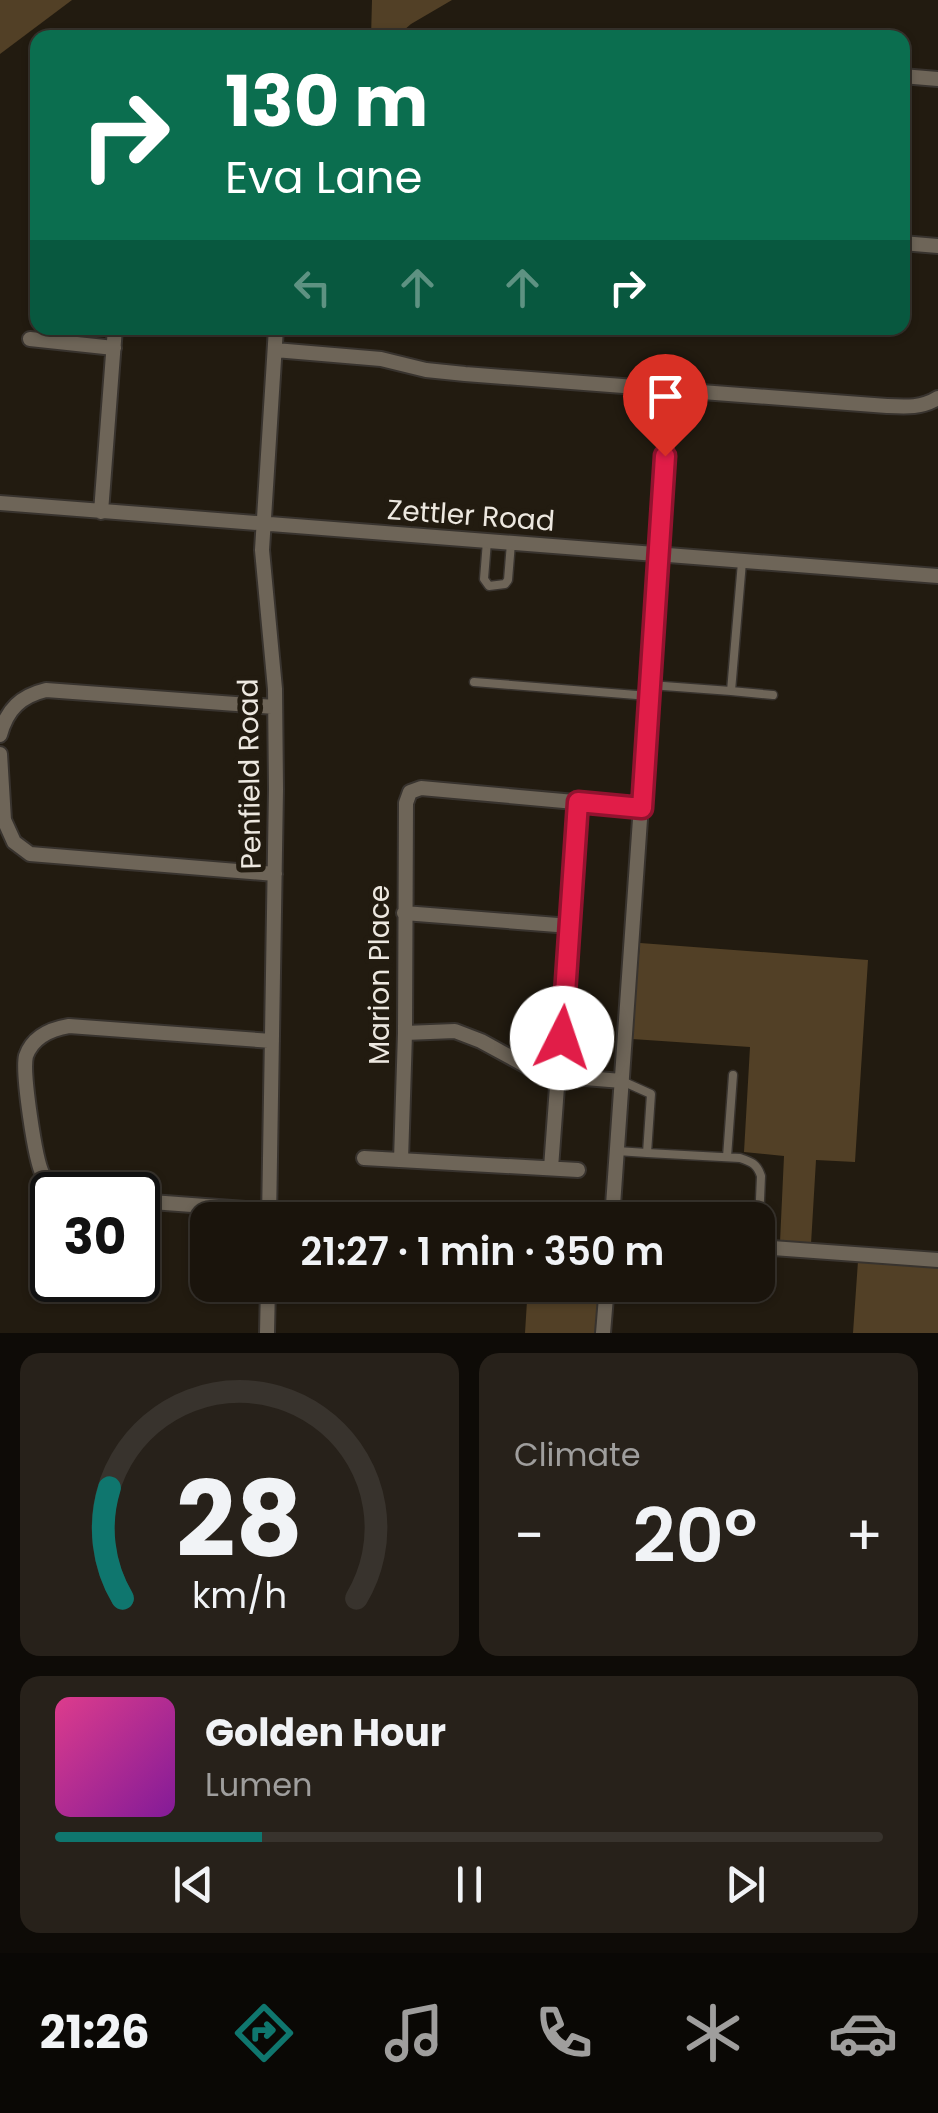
<!DOCTYPE html>
<meta charset="utf-8">
<style>
body{margin:0;font-family:Poppins,sans-serif;background:#27211a;color:#f1f3f6;height:100vh;display:flex;flex-direction:column;font-size:38px;white-space:nowrap}
*{box-sizing:border-box;margin:0}
p{font-size:32px;color:#9f9e9d}
.icon{flex:none;width:55px;height:55px;fill:none;stroke:currentColor;stroke-width:2;stroke-linecap:round;stroke-linejoin:round}
.map{position:relative;height:1333px;overflow:hidden}
.sheet{display:flex;flex-direction:column;gap:20px;padding:20px;background:#0e0b07;flex:1}
.sheet>*{flex:none}
.guide{position:absolute;left:30px;top:30px;width:880px;height:305px;border-radius:20px;box-shadow:0 2px 8px #0004,0 0 0 2px #38332d;background:#0b6e4f;color:#fff;overflow:hidden}
.speed{position:absolute;left:30px;top:1172px;display:flex;gap:20px;font-size:50px;font-weight:700;text-align:center}
.speed>*{display:grid;place-content:center;width:130px;height:130px;border-radius:50%;background:#1a140c;box-shadow:0 2px 8px #0004,0 0 0 2px #38332d;line-height:1}
.speed .limit{border:5px solid #111;border-radius:15px;background:#fff;color:#111}
.pin{position:absolute;display:grid;place-items:center;width:85px;height:85px;color:#fff;margin:-102px -42px;border-radius:50% 50% 50% 0;rotate:-45deg;box-shadow:0 0 10px #0007}
.pin .icon{rotate:45deg}
.me{position:absolute;width:110px;margin:-55px;rotate:4deg;stroke-linejoin:round;filter:drop-shadow(0 0 8px #0008)}
.turn{display:flex;align-items:center;gap:35px;height:210px;padding:0 30px;font-size:45px}
.turn .icon{width:130px;height:130px;stroke-width:2.5}
.turn b{display:block;font-size:70px;line-height:85px}
.lanes{display:flex;align-items:center;height:95px;padding:0 30px;background:#0003;justify-content:center;gap:50px;direction:ltr}
.lanes .off{opacity:.35}
.big{font-size:75px;font-weight:600;line-height:1.1}
.sheet .tile{flex:1;display:flex;flex-direction:column;justify-content:center;gap:15px;min-width:0;padding:0 35px;border-radius:20px;background:#27211a}
.sheet .dial{align-items:center;gap:0}
.dial svg{height:260px;overflow:visible;fill:none;stroke:#38332d;stroke-width:7;stroke-linecap:round;text-anchor:middle}
.dial text{fill:#f1f3f6;stroke:none}
.song{display:flex;align-items:center;gap:30px}
.cover{width:120px;height:120px;border-radius:15px;background:linear-gradient(135deg,hsl(330 70% 55%),hsl(290 70% 35%))}
.played{height:10px;border-radius:5px;background:linear-gradient(90deg,#0f766e 25%,#38332d 25%)}
.keys{display:flex;justify-content:space-around;direction:ltr}
.heat{display:flex;justify-content:space-between;align-items:center;font-size:55px;direction:ltr}
.sheet .tiles{flex:1;display:grid;gap:20px;grid-template-columns:1fr 1fr}
.tile:last-child{grid-column:span 2}
.trip{position:absolute;left:190px;top:1202px;width:585px;height:100px;border-radius:20px;background:#1a140c;box-shadow:0 2px 8px #0004,0 0 0 2px #38332d;font-weight:600;line-height:100px;text-align:center}
.menu{display:flex;height:160px;justify-content:space-around;align-items:center;background:#0a0805;color:#9f9e9d}
.menu .icon{width:70px;height:70px}
.menu .on{color:#0f766e}
.menu b{font-size:45px;color:#f1f3f6}
.map>svg:first-child{display:block}
.green{fill:#524026}
.lines{fill:none;stroke-linecap:round;stroke-linejoin:round}
.service-casing{stroke:#38332e;stroke-width:11}
.minor-casing{stroke:#38332e;stroke-width:18}
.service{stroke:#6e6558;stroke-width:8}
.minor{stroke:#6e6558;stroke-width:14}
.route-casing{stroke:#92132f;stroke-width:25}
.route{stroke:#e11d48;stroke-width:18}
.labels{text-anchor:middle;stroke-width:10;stroke-linejoin:round;paint-order:stroke}
.street-label{font-size:28px;fill:#ede8e0;stroke:#221b10}
</style>
<div class="map">
<svg width="938" height="1333" viewBox="0 0 938 1333">
<rect width="100%" height="100%" fill="#221b10"/>
<!-- green -->
<path class="green" d="M0,0H72L0,54Z
M372,0H452L411,24L396,37L371,38Z
M640,943L868,960L855,1162L816,1160L811,1244L780,1242L784,1156L744,1152L750,1047L632,1039Z
M858,1261L938,1267V1333H853Z
M528,1285H603L599,1333H525Z"/>
<g class="lines">
<defs>
<path id="service" d="M487,541L484,579L489,586L505,584L508,580L511,543
M474,682L649,696
M650,685L731,691L742,562
M731,691L773,695
M622,1081L651,1094L647,1153L740,1158C752,1162 757,1164 761,1176L758,1247
M617,1151L647,1153
M727,1157L733,1075"/>
<path id="minor" d="M902,76L938,79
M902,243L938,246
M30,339L114,348
M275,350L381,359L426,370L465,374L887,406C906,407 922,408 938,398
M0,503L938,576
M101,512L115,328
M0,735C7,709 21,696 46,690L275,707
M0,754L4,820L14,842L30,854L275,874
M404,913L570,926
M405,1033L455,1031L481,1041L534,1070L560,1076L622,1081
M364,1158L578,1170
M401,1160L405,1033L406,803L410,792L421,788L641,808
M551,1168L578,802
M68,1195C57,1191 49,1185 43,1175C35,1161 22,1072 26,1056C33,1036 51,1029 69,1026L272,1041
M138,1201L396,1220
M269,1220L276,789L275,689L262,550L276,328
M612,1220L670,390
M758,1247L938,1260
M267,1333L268,1285
M603,1333L607,1285"/>
</defs>
<!-- service casing -->
<use href="#service" class="service-casing"/>
<!-- minor casing -->
<use href="#minor" class="minor-casing"/>
<!-- service -->
<use href="#service" class="service"/>
<!-- minor -->
<use href="#minor" class="minor"/>
</g>
<g class="lines">
<defs>
<path id="route" d="M562,1038L578,802L642,808L665,456"/>
</defs>
<!-- route casing -->
<use href="#route" class="route-casing"/>
<!-- route -->
<use href="#route" class="route"/>
</g>
<g class="labels">
<!-- street labels -->
<g class="street-label">
<text transform="translate(471 515) rotate(4)" y="10">Zettler Road</text>
<text transform="translate(249 774) rotate(-91)" y="10">Penfield Road</text>
<text transform="translate(379 975) rotate(-90)" y="10">Marion Place</text>
</g>
</g>
</svg>
<div class="speed"><div class="limit">30</div></div>
<div class="pin" style="left:665px;top:456px;background:#d93025"><svg class="icon" aria-label="arrive" viewBox="0 0 24 24"><path d="M6 21V4h12l-3 4 3 4H6"/></svg></div>
<svg class="me" style="left:562px;top:1038px" viewBox="-20 -20 40 40"><circle r="19" fill="#fff"/><path d="M0-13L10 11 0 6-10 11z" fill="#e11d48"/></svg>
<div class="trip">21:27 · 1 min · 350 m</div>
<div class="guide">
<div class="turn"><svg class="icon" aria-label="right" viewBox="0 0 24 24"><path d="M7 20v-9h11M14 6l5 5-5 5"/></svg><div><b>130 m</b>Eva Lane</div></div>
<div class="lanes"><svg class="icon off" aria-label="left" viewBox="0 0 24 24"><path d="M17 20v-9H6M10 6l-5 5 5 5"/></svg><svg class="icon off" aria-label="ahead" viewBox="0 0 24 24"><path d="M12 20V5M6 11l6-6 6 6"/></svg><svg class="icon off" aria-label="ahead" viewBox="0 0 24 24"><path d="M12 20V5M6 11l6-6 6 6"/></svg><svg class="icon" aria-label="right" viewBox="0 0 24 24"><path d="M7 20v-9h11M14 6l5 5-5 5"/></svg></div>
</div>
</div>
<section class="sheet">
<div class="tiles">
<div class="tile dial"><svg viewBox="0 0 100 80">
<path d="M14 69A42 42 0 1 1 86 69"/>
<path d="M14 69A42 42 0 0 1 10 35" stroke="#0f766e"/>
<text x="50" y="56" font-size="32" font-weight="700">28</text>
<text x="50" y="72" font-size="11">km/h</text>
</svg></div>
<div class="tile"><p>Climate</p>
<div class="heat"><a>−</a><b class="big">20°</b><a>+</a></div>
</div>
<div class="tile">
<div class="song"><i class="cover"></i><div><b>Golden Hour</b><p>Lumen</p></div></div>
<div class="played"></div>
<div class="keys"><svg class="icon" aria-label="previous" viewBox="0 0 24 24"><path d="M18 5L8 12l10 7zM5 5v14"/></svg><svg class="icon" aria-label="pause" viewBox="0 0 24 24"><path d="M8 5v14M16 5v14"/></svg><svg class="icon" aria-label="next" viewBox="0 0 24 24"><path d="M6 5l10 7-10 7zM19 5v14"/></svg></div>
</div>
</div>
</section>
<nav class="menu">
<b>21:26</b>
<svg class="icon on" aria-label="directions" viewBox="0 0 24 24"><path d="M12 3l9 9-9 9-9-9zM9 14v-3h6M13 9l2 2-2 2"/></svg>
<svg class="icon" aria-label="music" viewBox="0 0 24 24"><path d="M9 18V5l10-2v13"/><circle cx="6" cy="18" r="3"/><circle cx="16" cy="16" r="3"/></svg>
<svg class="icon" aria-label="phone" viewBox="0 0 24 24"><path d="M5 4h4l2 5-3 2q2 4 5 5l2-3 5 2v4C11 20 4 13 5 4z"/></svg>
<svg class="icon" aria-label="climate" viewBox="0 0 24 24"><path d="M12 3v18M4 7l16 10M4 17L20 7"/></svg>
<svg class="icon" aria-label="car" viewBox="0 0 24 24"><path d="M5 17H2v-5l4-1 3-4h7l3 4 3 1v5h-3M9 17h6M6 11h13"/><circle cx="7" cy="17" r="2"/><circle cx="17" cy="17" r="2"/></svg>
</nav>
